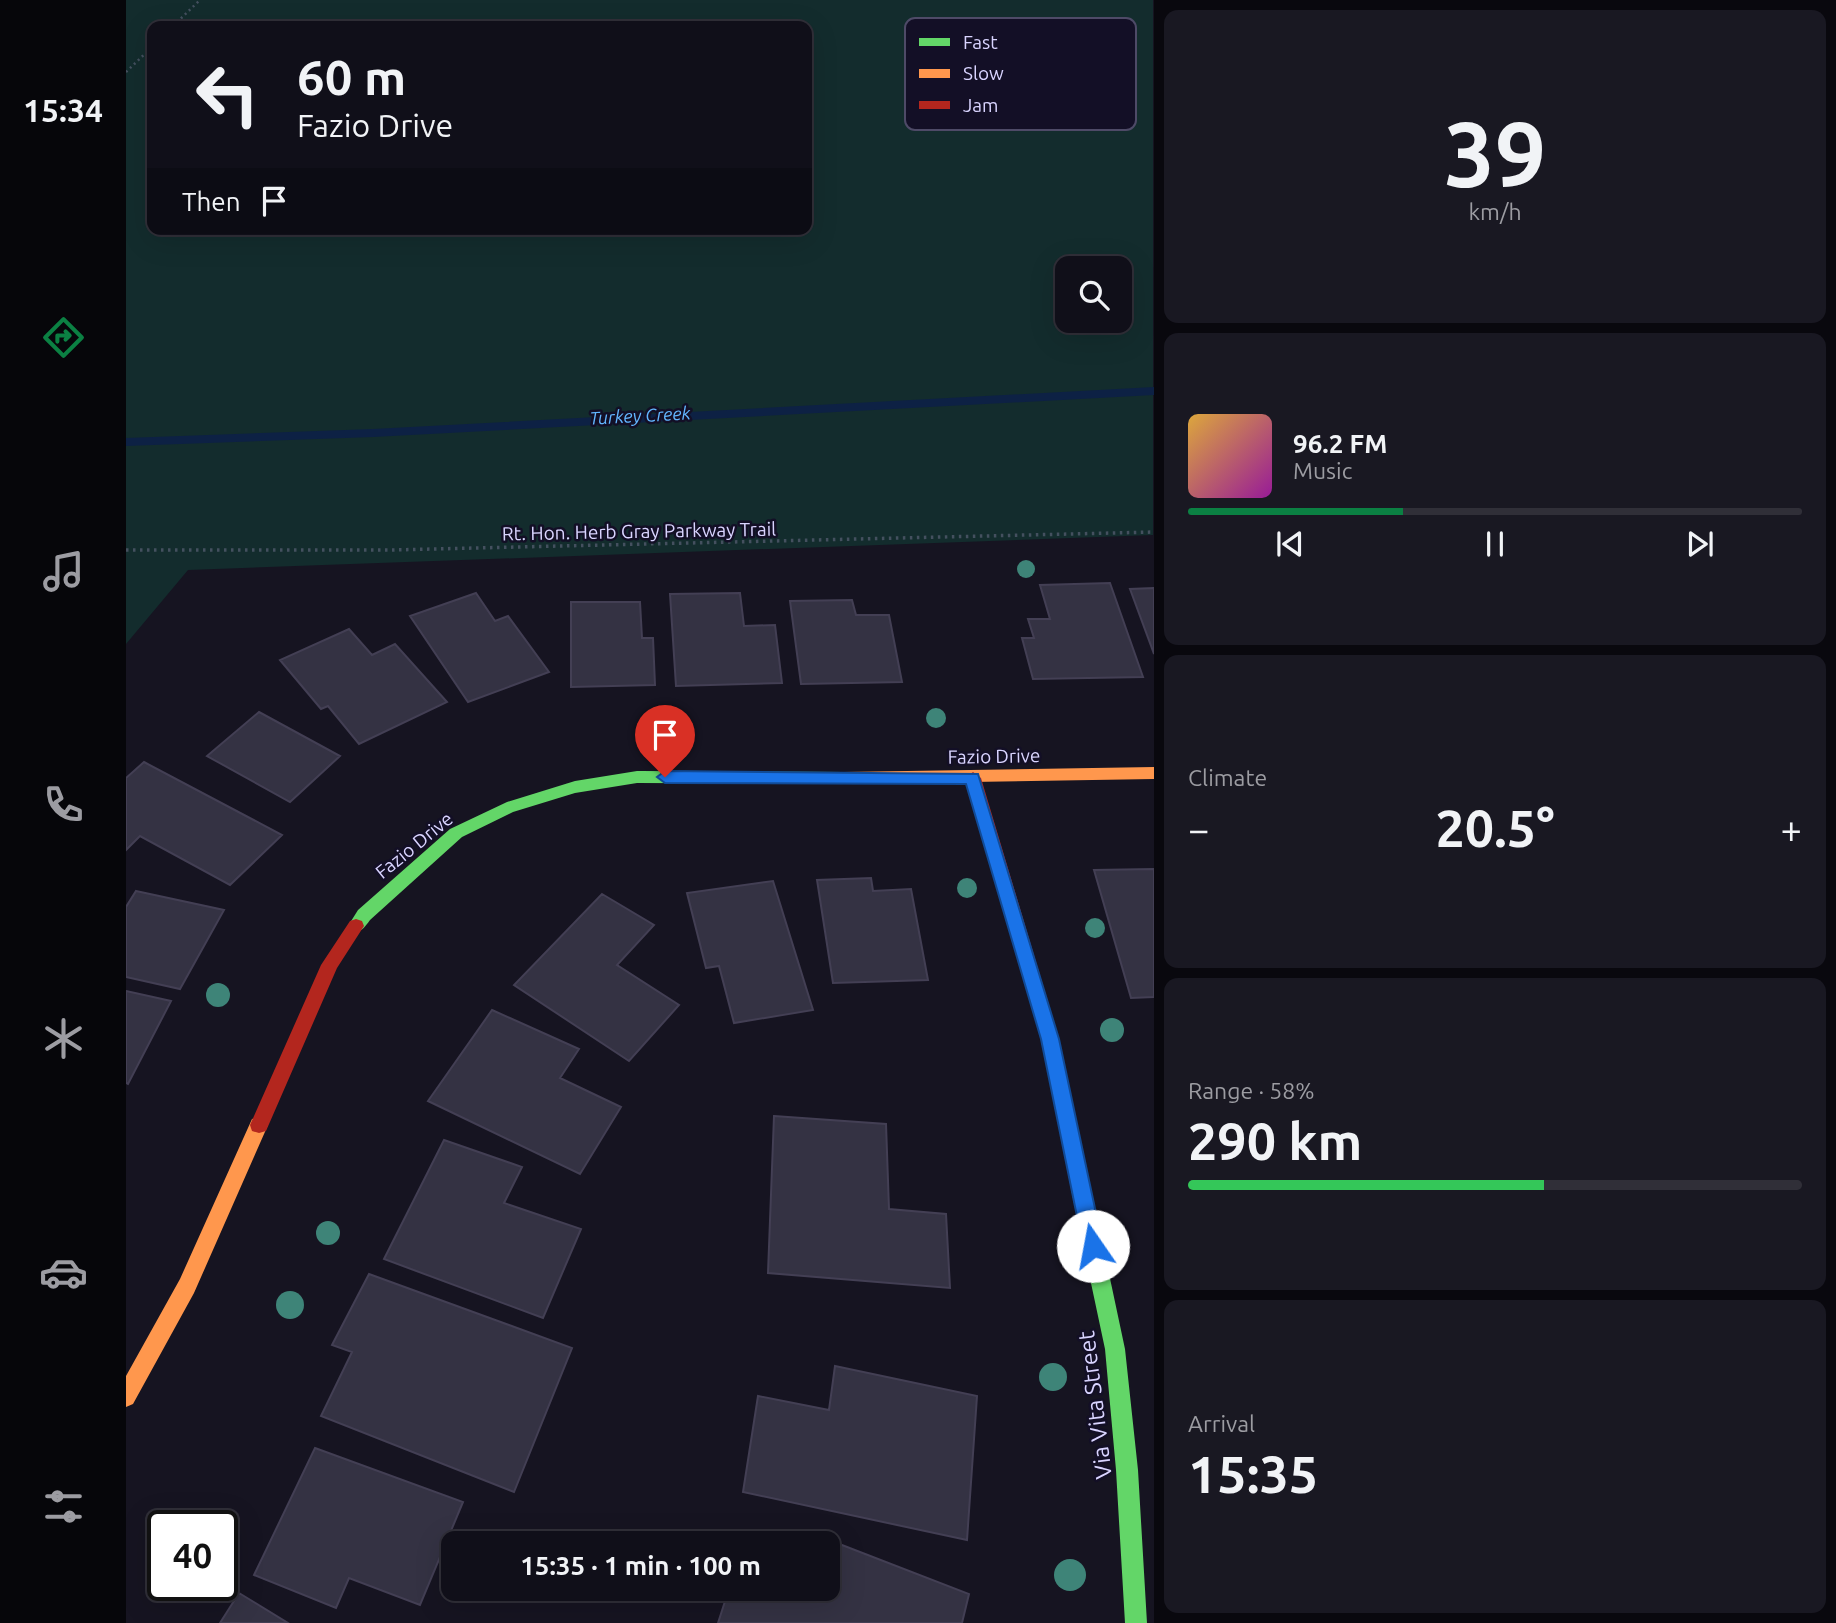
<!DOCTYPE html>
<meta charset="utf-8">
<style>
body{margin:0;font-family:Ubuntu,sans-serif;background:#191822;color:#f1f3f6;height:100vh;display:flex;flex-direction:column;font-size:26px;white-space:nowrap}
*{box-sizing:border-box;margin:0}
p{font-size:23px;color:#9c9ca2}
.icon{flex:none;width:38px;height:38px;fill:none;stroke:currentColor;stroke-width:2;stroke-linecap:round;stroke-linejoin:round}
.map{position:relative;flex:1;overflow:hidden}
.panel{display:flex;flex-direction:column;gap:10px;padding:10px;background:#09080e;width:682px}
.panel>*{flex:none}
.top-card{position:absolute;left:21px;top:21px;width:665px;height:214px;border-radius:14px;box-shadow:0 7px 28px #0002,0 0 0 2px #302f38;background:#100f19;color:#f1f3f6;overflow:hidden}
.fabs{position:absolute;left:929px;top:256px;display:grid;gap:14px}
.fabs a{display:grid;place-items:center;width:77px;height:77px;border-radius:14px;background:#100f19;box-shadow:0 7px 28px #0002,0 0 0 2px #302f38;font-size:35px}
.speed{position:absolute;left:21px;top:1510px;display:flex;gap:14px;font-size:35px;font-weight:700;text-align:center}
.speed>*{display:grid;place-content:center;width:91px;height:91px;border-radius:50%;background:#100f19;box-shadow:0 7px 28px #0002,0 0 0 2px #302f38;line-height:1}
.speed .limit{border:4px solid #111;border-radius:10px;background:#fff;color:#111}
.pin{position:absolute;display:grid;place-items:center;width:60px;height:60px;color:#fff;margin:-72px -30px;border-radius:50% 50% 50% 0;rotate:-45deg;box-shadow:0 0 7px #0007}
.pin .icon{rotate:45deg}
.me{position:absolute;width:77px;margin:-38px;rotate:348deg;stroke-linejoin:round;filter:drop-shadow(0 0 5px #0008)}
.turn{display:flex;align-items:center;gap:24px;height:147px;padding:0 35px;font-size:32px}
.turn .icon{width:91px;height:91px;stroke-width:2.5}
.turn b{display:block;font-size:49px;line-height:60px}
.then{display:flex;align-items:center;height:66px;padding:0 35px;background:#0003;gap:14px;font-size:26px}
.big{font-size:52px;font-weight:700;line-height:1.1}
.panel .card{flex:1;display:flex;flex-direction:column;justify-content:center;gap:10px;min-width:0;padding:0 24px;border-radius:14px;background:#191822}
.panel .dial{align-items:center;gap:0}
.dial b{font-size:91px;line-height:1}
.song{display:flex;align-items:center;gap:21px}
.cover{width:84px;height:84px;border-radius:10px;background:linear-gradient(135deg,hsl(40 70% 55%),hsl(300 70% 35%))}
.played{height:7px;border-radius:4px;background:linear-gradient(90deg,#0b8043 35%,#302f38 35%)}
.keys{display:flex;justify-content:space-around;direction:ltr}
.heat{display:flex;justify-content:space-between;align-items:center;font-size:38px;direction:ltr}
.charge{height:10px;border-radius:5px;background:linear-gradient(90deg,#34c759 58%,#302f38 0)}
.trip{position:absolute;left:315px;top:1531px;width:399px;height:70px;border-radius:14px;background:#100f19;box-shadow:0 7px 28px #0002,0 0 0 2px #302f38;font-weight:700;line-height:70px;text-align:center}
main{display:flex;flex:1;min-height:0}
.menu{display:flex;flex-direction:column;width:126px;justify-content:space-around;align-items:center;background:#06060a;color:#9c9ca2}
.menu .icon{width:49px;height:49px}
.menu .current{color:#0b8043}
.menu b{font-size:32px;color:#f1f3f6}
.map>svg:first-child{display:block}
.green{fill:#132c2d;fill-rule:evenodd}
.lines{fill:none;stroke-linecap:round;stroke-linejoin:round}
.stream{fill:#0d2144;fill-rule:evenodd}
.building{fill:#343243;stroke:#433f54;stroke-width:2}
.path-far1{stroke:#44505f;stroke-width:2.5;stroke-dasharray:2 3.5;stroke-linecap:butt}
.path{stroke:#44505f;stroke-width:3.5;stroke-dasharray:2.5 4.5;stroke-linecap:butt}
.fast{fill:#63d668;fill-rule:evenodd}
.slow{fill:#ff974d;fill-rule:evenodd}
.jam{fill:#b3261e;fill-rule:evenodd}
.tree{fill:#3e8478}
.route{fill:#1a73e8;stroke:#114b97;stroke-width:2}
.labels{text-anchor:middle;stroke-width:5;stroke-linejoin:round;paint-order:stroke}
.far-water-label{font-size:18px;font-style:italic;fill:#62b6ff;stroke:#130f26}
.street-label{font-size:19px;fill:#d9d4ff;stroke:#130f26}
.near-street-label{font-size:23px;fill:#d9d4ff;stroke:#130f26}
.key{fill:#130f26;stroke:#4e4a67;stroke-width:2}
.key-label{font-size:19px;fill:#d9d4ff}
</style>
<main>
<nav class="menu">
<b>15:34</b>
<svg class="icon current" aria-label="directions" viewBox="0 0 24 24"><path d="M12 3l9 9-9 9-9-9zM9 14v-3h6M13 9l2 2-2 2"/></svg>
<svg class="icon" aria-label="music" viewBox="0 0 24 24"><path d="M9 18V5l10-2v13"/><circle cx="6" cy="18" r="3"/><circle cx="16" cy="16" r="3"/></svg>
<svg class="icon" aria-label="phone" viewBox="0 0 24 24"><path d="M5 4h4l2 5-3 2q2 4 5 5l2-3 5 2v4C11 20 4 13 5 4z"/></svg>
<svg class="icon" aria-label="climate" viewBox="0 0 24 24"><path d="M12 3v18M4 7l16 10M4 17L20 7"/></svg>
<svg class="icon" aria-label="car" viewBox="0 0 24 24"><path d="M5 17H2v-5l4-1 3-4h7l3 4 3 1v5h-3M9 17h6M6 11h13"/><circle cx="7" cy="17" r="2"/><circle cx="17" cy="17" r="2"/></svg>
<svg class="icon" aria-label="filters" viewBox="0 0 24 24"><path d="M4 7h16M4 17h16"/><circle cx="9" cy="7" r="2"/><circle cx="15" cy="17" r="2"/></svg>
</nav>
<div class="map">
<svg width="1028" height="1623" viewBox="0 0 1028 1623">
<rect width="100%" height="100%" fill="#161421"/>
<!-- green -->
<path class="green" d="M0,0H1027V535L62,570L0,644ZM681,26V229H26V26ZM942,268H994V320H942Z"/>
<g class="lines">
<!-- stream -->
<path class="stream" d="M1028,387V395L247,437L0,446V438L247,429Z"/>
</g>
<!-- building -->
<path class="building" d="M984,583L1017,677L907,679L896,638H908L902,619H924L914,585Z
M1028,588V654L1004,589Z
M350,593L369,621L382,616L423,672L342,702L284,616Z
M614,593L618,626L649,625L656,683L550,686L544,594Z
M726,600L730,615H763L776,682L675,684L664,601Z
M445,602H514L516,638H527L529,685L445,687Z
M223,629L246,655L269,644L321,702L233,744L202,706L195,709L154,660Z
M133,712L214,756L164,802L81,756Z
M18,762L156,835L104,885L14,836L0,850V778Z
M1028,869V997L1005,998L968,870Z
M745,878L747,891L785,889L802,980L707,983L691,880Z
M647,881L687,1010L608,1023L593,966L580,968L561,893Z
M10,891L98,910L54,989L0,977V907Z
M476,894L528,925L491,965L553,1005L503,1061L388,985Z
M0,991L45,1001L2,1084L0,1083Z
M366,1010L453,1049L434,1078L495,1107L454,1174L302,1101Z
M648,1116L760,1124L763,1209L820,1214L824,1288L642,1273Z
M318,1140L396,1167L378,1203L455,1229L417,1318L258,1259Z
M243,1274L446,1348L388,1492L195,1416L226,1352L206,1345Z
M709,1366L851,1396L841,1540L617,1492L632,1396L703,1410Z
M189,1448L337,1502L294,1605L223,1578L210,1608L128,1575Z
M703,1540L843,1594L836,1623H592L603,1589H681L689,1592V1589H702Z
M113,1593L162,1623H94Z"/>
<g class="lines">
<!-- path-far1 -->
<path class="path-far1" d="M47,26L74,0
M0,72L26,47"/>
<!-- path -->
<path class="path" d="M0,550H265L1028,532"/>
<!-- fast -->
<path class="fast" d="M511,771L718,772L726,778L718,784L511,783L449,793L387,812L336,837L244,920C238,928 235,934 224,931L222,926L232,910L324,829L381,802L449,781Z
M955,1180L962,1183L965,1189L999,1349L1012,1470L1021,1623H999L990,1470L979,1349L945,1189L948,1183Z"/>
<!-- slow -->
<path class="slow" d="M1028,767V779L718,784L710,778L718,772Z
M133,1117L140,1119L142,1125L68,1293L7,1404L0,1407V1376L54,1279L126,1119Z"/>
<!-- jam -->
<path class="jam" d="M847,772L855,778L933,1039L965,1189L962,1195L955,1198L948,1195L945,1189L915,1039L839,778Z
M230,919L236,921L238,926L211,968L140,1131L133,1133L126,1131L124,1125L195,965L224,921Z"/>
</g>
<!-- trees -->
<g class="tree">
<circle cx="900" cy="569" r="9"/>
<circle cx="810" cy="718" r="10"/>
<circle cx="841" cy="888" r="10"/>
<circle cx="969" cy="928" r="10"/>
<circle cx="92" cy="995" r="12"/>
<circle cx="986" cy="1030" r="12"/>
<circle cx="202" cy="1233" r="12"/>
<circle cx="164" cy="1305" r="14"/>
<circle cx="927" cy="1377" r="14"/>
<circle cx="944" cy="1575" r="16"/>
</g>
<!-- route -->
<path class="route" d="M539,771L852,774L933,1039L977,1246L974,1252L967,1255L960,1252L957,1246L915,1039L840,784L539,783L531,777Z"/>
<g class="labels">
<!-- far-water labels -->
<g class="far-water-label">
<text transform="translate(514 416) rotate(-3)" y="6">Turkey Creek</text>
</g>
<!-- street labels -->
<g class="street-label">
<text transform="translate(513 531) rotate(-1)" y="7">Rt. Hon. Herb Gray Parkway Trail</text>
<text transform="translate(868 756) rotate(-1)" y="7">Fazio Drive</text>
<text transform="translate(288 845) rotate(-39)" y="7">Fazio Drive</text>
</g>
<!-- near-street labels -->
<g class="near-street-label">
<text transform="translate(969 1405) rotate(-97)" y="8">Via Vita Street</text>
</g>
</g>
<!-- legend -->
<rect x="779" y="18" width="231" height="112" rx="10" class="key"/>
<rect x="793" y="38" width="31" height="8" fill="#63d668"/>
<rect x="793" y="69" width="31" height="9" fill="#ff974d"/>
<rect x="793" y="101" width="31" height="8" fill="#b3261e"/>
<g class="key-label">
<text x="837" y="49">Fast</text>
<text x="837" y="80">Slow</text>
<text x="837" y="112">Jam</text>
</g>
</svg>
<div class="fabs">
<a><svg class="icon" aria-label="search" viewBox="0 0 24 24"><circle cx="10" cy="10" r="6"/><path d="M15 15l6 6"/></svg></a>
</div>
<div class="speed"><div class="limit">40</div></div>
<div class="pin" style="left:539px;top:777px;background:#d93025"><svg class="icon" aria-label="arrive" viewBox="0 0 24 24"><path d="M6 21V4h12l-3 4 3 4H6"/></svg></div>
<svg class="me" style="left:967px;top:1246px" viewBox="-20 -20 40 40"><circle r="19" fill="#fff"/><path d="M0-13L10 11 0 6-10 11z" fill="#1a73e8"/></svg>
<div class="trip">15:35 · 1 min · 100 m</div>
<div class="top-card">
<div class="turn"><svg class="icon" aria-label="left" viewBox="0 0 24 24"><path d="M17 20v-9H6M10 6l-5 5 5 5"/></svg><div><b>60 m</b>Fazio Drive</div></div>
<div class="then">Then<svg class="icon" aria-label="arrive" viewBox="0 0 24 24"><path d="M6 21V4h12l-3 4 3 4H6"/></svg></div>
</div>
</div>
<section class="panel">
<div class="card dial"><b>39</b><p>km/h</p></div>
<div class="card">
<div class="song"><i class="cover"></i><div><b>96.2 FM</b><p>Music</p></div></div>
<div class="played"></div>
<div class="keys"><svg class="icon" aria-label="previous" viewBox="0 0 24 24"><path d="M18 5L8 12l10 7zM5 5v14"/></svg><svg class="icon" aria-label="pause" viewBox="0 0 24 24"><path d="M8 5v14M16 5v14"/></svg><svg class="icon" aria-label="next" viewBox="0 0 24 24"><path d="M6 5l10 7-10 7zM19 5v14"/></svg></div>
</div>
<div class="card"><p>Climate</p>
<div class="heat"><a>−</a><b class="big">20.5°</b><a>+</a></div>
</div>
<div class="card"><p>Range · 58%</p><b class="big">290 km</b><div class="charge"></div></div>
<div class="card"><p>Arrival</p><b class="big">15:35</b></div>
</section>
</main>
